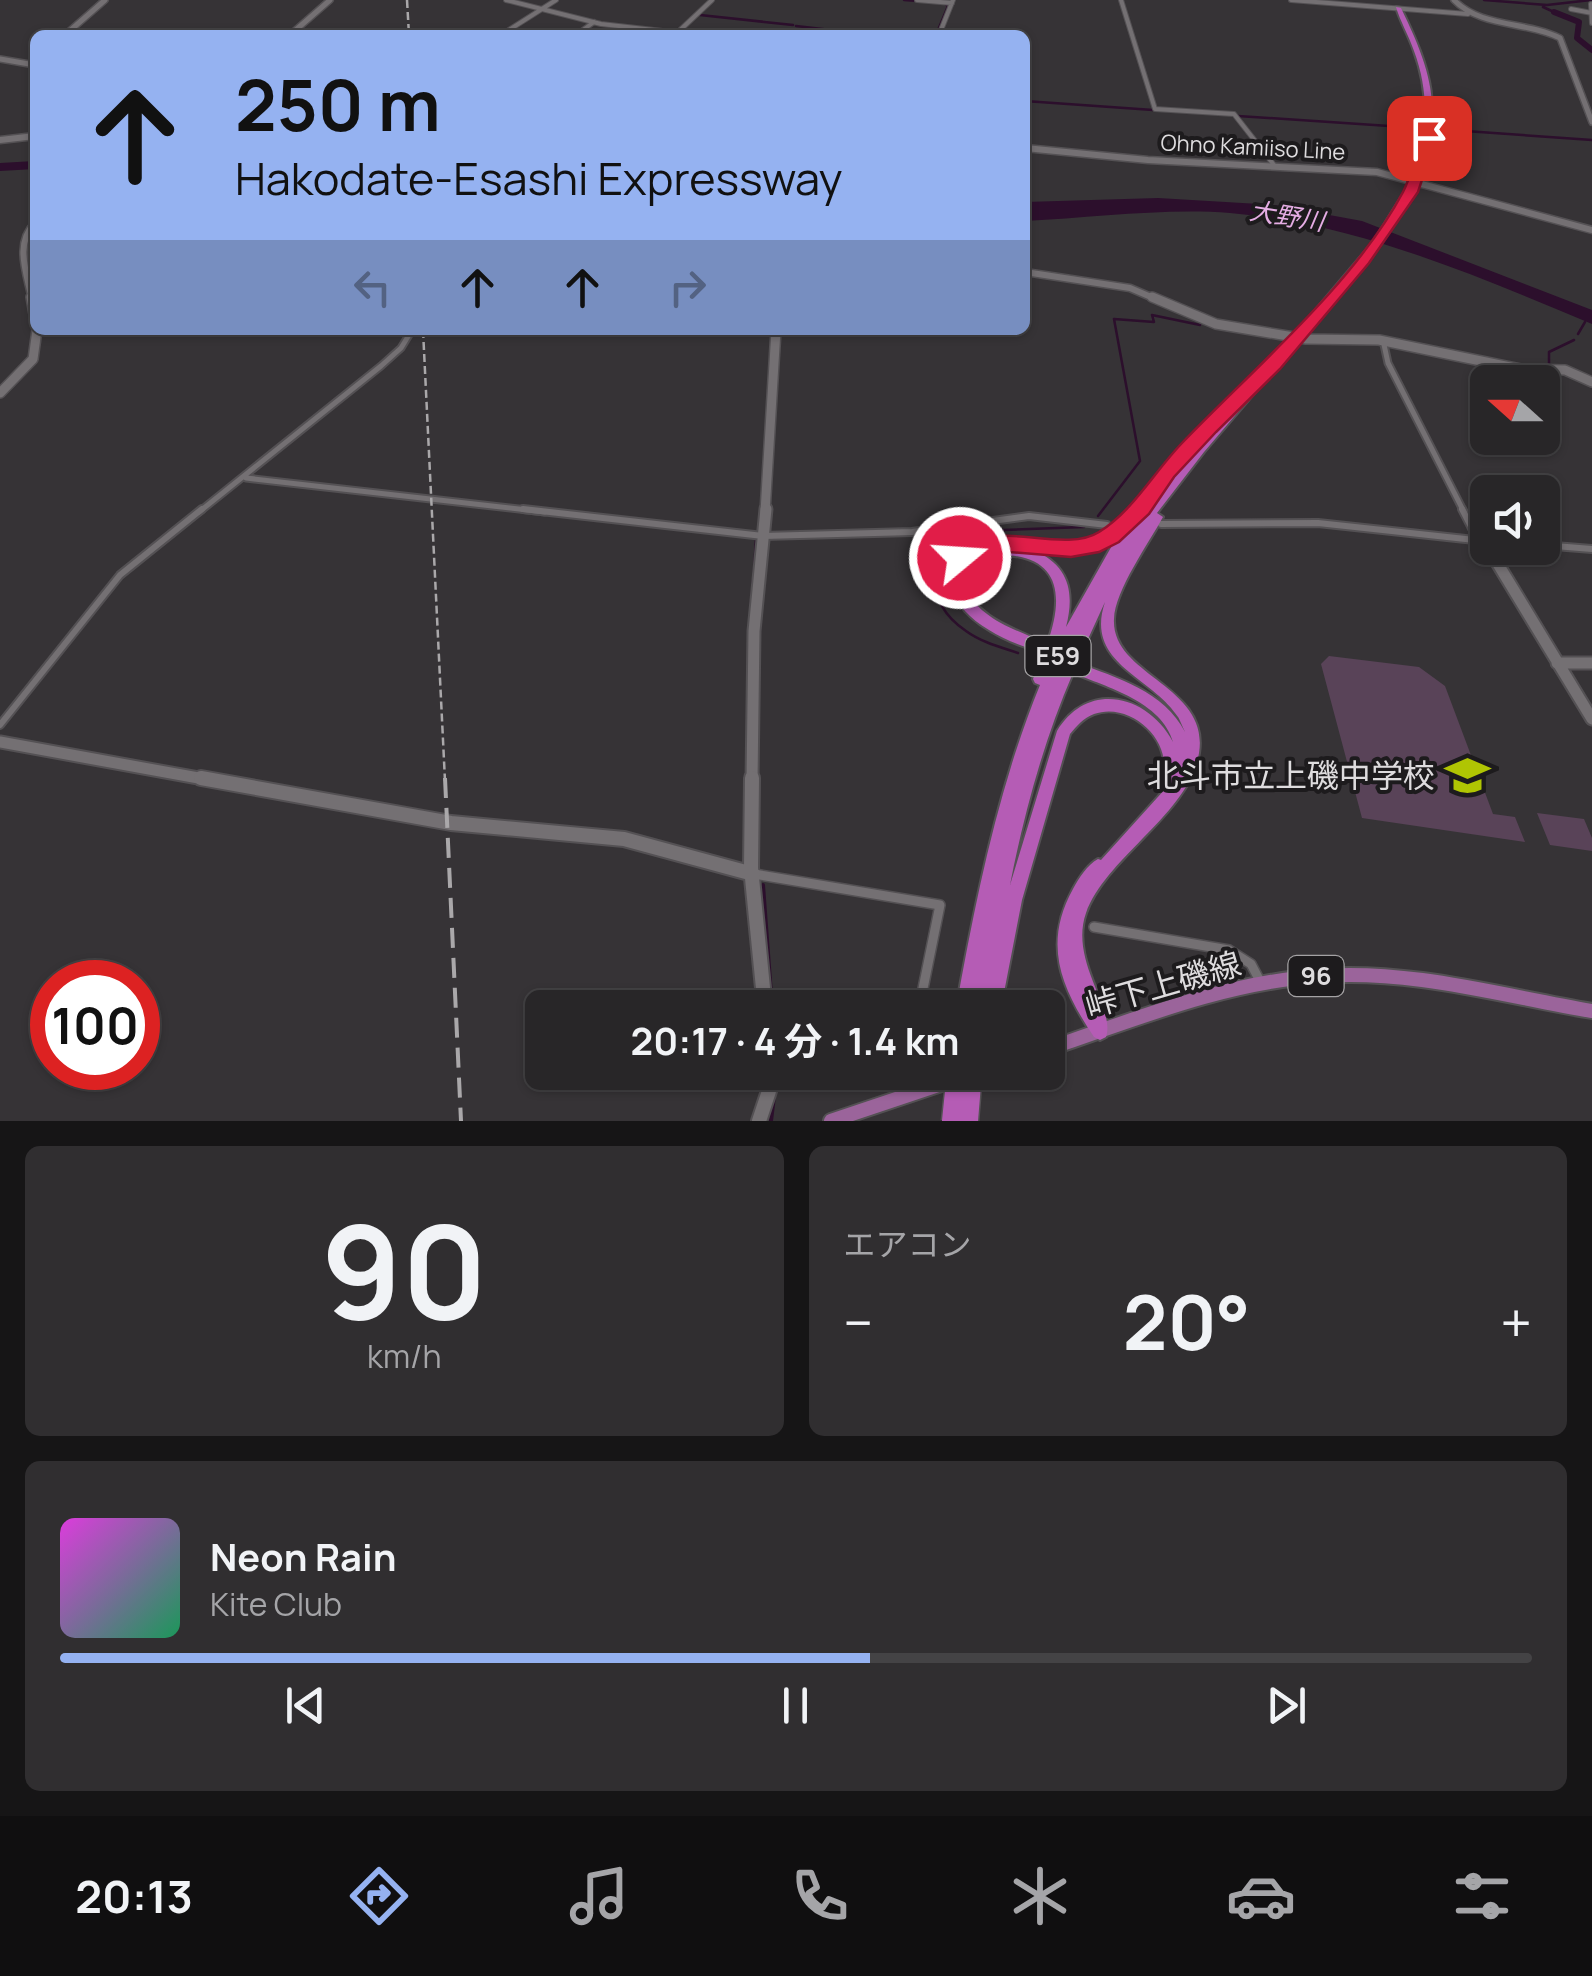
<!DOCTYPE html>
<html lang="ja">
<meta charset="utf-8">
<style>
body{margin:0;font-family:Manrope,"Noto Sans JP",sans-serif;background:#302e30;color:#f1f3f6;height:100vh;display:flex;flex-direction:column;font-size:38px;white-space:nowrap}
*{box-sizing:border-box;margin:0}
p{font-size:32px;color:#a5a5a8}
.icon{flex:none;width:55px;height:55px;fill:none;stroke:currentColor;stroke-width:2;stroke-linecap:round;stroke-linejoin:round}
.map{position:relative;height:1121px;overflow:hidden}
.sheet{display:flex;flex-direction:column;gap:25px;padding:25px;background:#161516;flex:1}
.sheet>*{flex:none}
.guide{position:absolute;left:30px;top:30px;width:1000px;height:305px;border-radius:15px;box-shadow:0 2px 8px #0004,0 0 0 2px #444345;background:#95b2f1;color:#111;overflow:hidden}
.needle{width:65px;rotate:291deg}
.fabs{position:absolute;left:1470px;top:365px;display:grid;gap:20px}
.fabs a{display:grid;place-items:center;width:90px;height:90px;border-radius:15px;background:#282628;box-shadow:0 2px 8px #0004,0 0 0 2px #444345;font-size:50px}
.speed{position:absolute;left:30px;top:960px;display:flex;gap:20px;font-size:50px;font-weight:700;text-align:center}
.speed>*{display:grid;place-content:center;width:130px;height:130px;border-radius:50%;background:#282628;box-shadow:0 2px 8px #0004,0 0 0 2px #444345;line-height:1}
.speed .limit{border:15px solid #d22;background:#fff;color:#111}
.pin{position:absolute;display:grid;place-items:center;width:85px;height:85px;color:#fff;margin:-42px;border-radius:20px;box-shadow:0 5px 15px #0006}
.me{position:absolute;width:110px;margin:-55px;rotate:72deg;stroke-linejoin:round;filter:drop-shadow(0 0 8px #0008)}
.turn{display:flex;align-items:center;gap:35px;height:210px;padding:0 40px;font-size:45px}
.turn .icon{width:130px;height:130px;stroke-width:2.5}
.turn b{display:block;font-size:70px;line-height:85px}
.lanes{display:flex;align-items:center;height:95px;padding:0 40px;background:#0003;justify-content:center;gap:50px;direction:ltr}
.lanes .off{opacity:.35}
.big{font-size:75px;font-weight:700;line-height:1.1}
.sheet .widget{flex:1;display:flex;flex-direction:column;justify-content:center;gap:15px;min-width:0;padding:0 35px;border-radius:15px;background:#302e30}
.sheet .dial{align-items:center;gap:0}
.dial b{font-size:130px;line-height:1}
.song{display:flex;align-items:center;gap:30px}
.cover{width:120px;height:120px;border-radius:15px;background:linear-gradient(135deg,hsl(300 70% 55%),hsl(150 70% 35%))}
.played{height:10px;border-radius:5px;background:linear-gradient(90deg,#95b2f1 55%,#444345 55%)}
.keys{display:flex;justify-content:space-around;direction:ltr}
.heat{display:flex;justify-content:space-between;align-items:center;font-size:55px;direction:ltr}
.sheet .tiles{flex:1;display:grid;gap:25px;grid-template-columns:1fr 1fr}
.widget:last-child{grid-column:span 2}
.trip{position:absolute;left:525px;top:990px;width:540px;height:100px;border-radius:15px;background:#282628;box-shadow:0 2px 8px #0004,0 0 0 2px #444345;font-weight:700;line-height:100px;text-align:center}
.tab-bar{display:flex;height:160px;justify-content:space-around;align-items:center;background:#100f10;color:#a5a5a8}
.tab-bar .icon{width:70px;height:70px}
.tab-bar .selected{color:#95b2f1}
.tab-bar b{font-size:45px;color:#f1f3f6}
.map>svg:first-child{display:block}
.green{fill:#594358}
.water{fill:#2c0f2c}
.lines{fill:none;stroke-linecap:round;stroke-linejoin:round}
.stream-far1{stroke:#2c0f2c;stroke-width:2.5}
.stream{stroke:#2c0f2c;stroke-width:4}
.river-far1{stroke:#2c0f2c;stroke-width:6}
.river{stroke:#2c0f2c;stroke-width:8}
.street-far3-casing{stroke:#545154;stroke-width:6}
.street-far2-casing{stroke:#545154;stroke-width:9}
.street-far1-casing{stroke:#545154;stroke-width:10}
.street-casing{stroke:#545154;stroke-width:12}
.secondary-far4-casing{stroke:#545154;stroke-width:8}
.secondary-far3-casing{stroke:#545154;stroke-width:9}
.secondary-far2-casing{stroke:#545154;stroke-width:12}
.secondary-far1-casing{stroke:#545154;stroke-width:15}
.secondary-casing{stroke:#545154;stroke-width:18}
.primary-casing{stroke:#545154;stroke-width:18}
.highway-casing{stroke:#545154;stroke-width:4}
.street-far3{stroke:#747073;stroke-width:4}
.street-far2{stroke:#747073;stroke-width:5}
.street-far1{stroke:#747073;stroke-width:6}
.street{stroke:#747073;stroke-width:9}
.secondary-far4{stroke:#747073;stroke-width:5}
.secondary-far3{stroke:#747073;stroke-width:6}
.secondary-far2{stroke:#747073;stroke-width:9}
.secondary-far1{stroke:#747073;stroke-width:11}
.secondary{stroke:#747073;stroke-width:14}
.primary{stroke:#9b649b;stroke-width:14}
.highway{fill:#b55cb5;fill-rule:evenodd}
.rail-far1{stroke:#aaa8aa;stroke-width:2.5;stroke-dasharray:8 4;stroke-linecap:butt}
.rail{stroke:#aaa8aa;stroke-width:4;stroke-dasharray:20 10;stroke-linecap:butt}
.highway-bridge-far2-casing{stroke:#545154;stroke-width:11;stroke-linecap:butt}
.highway-bridge-far1-casing{stroke:#545154;stroke-width:14;stroke-linecap:butt}
.highway-bridge-casing{stroke:#545154;stroke-width:21;stroke-linecap:butt}
.highway-bridge-far2{stroke:#b55cb5;stroke-width:9}
.highway-bridge-far1{stroke:#b55cb5;stroke-width:10}
.highway-bridge{stroke:#b55cb5;stroke-width:18}
.route{fill:#e11d48;stroke:#92132f;stroke-width:2.5}
.labels{text-anchor:middle;stroke-width:8;stroke-linejoin:round;paint-order:stroke}
.far-street-label{font-size:22px;fill:#dedcde;stroke:#1d1b1d}
.far-water-label{font-size:25px;font-style:italic;fill:#e5ade4;stroke:#1d1b1d}
.shield{fill:#1d1b1d;stroke:#a4a2a4;stroke-width:2.5}
.shield-label{font-size:25px;font-weight:bold;fill:#dedcde}
.near-poi-label{font-size:32px;fill:#dedcde;stroke:#1d1b1d;text-anchor:end}
.near-street-label{font-size:32px;fill:#dedcde;stroke:#1d1b1d}
</style>
<div class="map">
<svg width="1592" height="1121" viewBox="0 0 1592 1121">
<rect width="100%" height="100%" fill="#363336"/>
<!-- green -->
<path class="green" d="M1329,656L1419,667L1445,686L1493,814L1515,817L1525,842L1362,818L1321,664Z
M1537,813L1584,819L1592,838V851L1550,845Z"/>
<!-- water -->
<path class="water" d="M1158,198L1275,205L1362,221L1592,310V324C1474,275 1359,224 1230,213C1163,208 1092,218 1025,221V202Z"/>
<g class="lines">
<!-- stream-far1 -->
<path class="stream-far1" d="M904,0L918,1
M1484,0L1547,5L1591,0
M1543,7L1554,12
M700,15L793,25
M796,26L875,35
M936,35L948,6L945,4
M1025,101L1153,110
M1238,116L1404,127
M1412,127L1443,129
M1451,130L1592,140
M1578,334L1585,322
M1549,365V352L1574,340
M1520,373L1551,380V374
M1098,516L1140,461L1114,319L1154,322L1152,315L1200,325
M754,572L756,539
M751,603L753,580
M1018,653C1000,647 981,642 966,631C922,602 925,551 974,531L1084,527"/>
<!-- stream -->
<path class="stream" d="M763,885L772,1008
M771,1121L777,1072"/>
<!-- river-far1 -->
<path class="river-far1" d="M1554,12L1579,22L1577,38L1592,50"/>
<!-- river -->
<path class="river" d="M0,167L35,165"/>
<defs>
<path id="street-far3" d="M506,0L601,24L698,35
M917,0L952,3
M1121,0L1155,109L1234,114L1274,165
M1291,0L1468,14
M1591,4L1592,23
M1571,9L1592,13
M677,33L712,0
M501,35L556,0
M576,35L594,22
M939,35L953,0"/>
<path id="street-far2" d="M1383,340L1388,363L1464,512
M246,478L545,512
M199,512L381,366L401,348L412,330"/>
<path id="street-far1" d="M523,509L763,536L912,532L1029,516L1107,525
M1462,509L1477,538
M1161,524L1318,523L1484,541
M1542,545L1592,549
M0,725L120,575L202,509"/>
<path id="street" d="M754,874L940,905L919,1008
M1094,927L1229,950L1251,964L1261,983
M917,1072L923,1089"/>
<path id="secondary-far4" d="M1454,0C1481,28 1526,21 1560,38L1592,122
M65,35L105,0
M290,35L330,0
M0,59L35,65"/>
<path id="secondary-far3" d="M0,140L35,136
M1025,148L1148,160L1377,172L1592,230
M1025,272L1130,288L1158,300
M32,300C27,273 14,244 35,223"/>
<path id="secondary-far2" d="M31,297L35,320
M1152,297L1216,324L1306,339L1379,340L1520,369L1565,370L1592,382
M0,393L33,359L37,330
M765,512L776,330"/>
<path id="secondary-far1" d="M1484,541L1592,719
M1557,663H1592
M0,742L215,781
M752,781L754,631L766,509"/>
<path id="secondary" d="M201,778L451,823L624,839L753,874
M752,778L751,868L765,1008
M759,1121L769,1091L770,1072"/>
<path id="primary" d="M1048,1049C1136,1019 1226,982 1320,976C1411,969 1503,996 1592,1011
M831,1121L956,1079"/>
<path id="highway" d="M1396,7L1401,8C1432,72 1442,107 1422,177L1418,179L1414,177C1427,133 1430,94 1414,51C1409,36 1400,21 1396,7Z
M1412,180L1419,182L1380,244L1303,336H1297V332L1374,241Z
M1293,339L1296,340V344L1204,452L1157,513L1163,517C1149,543 1115,590 1114,619C1111,676 1210,685 1199,753C1190,813 1106,857 1086,913C1069,961 1116,1009 1106,1037L1100,1040L1094,1037C1062,989 1042,945 1073,889C1079,878 1087,865 1098,859L1101,860L1166,788L1163,787L1160,782C1178,745 1132,700 1094,714C1083,718 1077,726 1070,734L1022,900L1001,1008H956C976,898 998,788 1040,685L1035,683L1033,679L1044,652C1019,647 983,631 965,611C958,602 954,592 951,582L961,560C975,547 994,545 1013,545L1014,541L1018,539C1044,542 1073,548 1098,535C1110,529 1119,517 1132,515L1161,474L1217,413H1225L1290,340ZM1118,535L1066,627C1075,592 1069,565 1033,550C1065,553 1091,552 1118,535ZM995,555C1058,553 1066,592 1047,644C1014,628 977,620 963,582L972,563ZM1105,602C1084,664 1152,676 1178,717C1179,718 1184,730 1185,732C1165,692 1116,677 1077,663ZM1073,673C1107,687 1162,702 1173,742C1148,695 1088,680 1057,731L1010,885C1024,813 1044,740 1073,673Z"/>
</defs>
<!-- street-far3 casing -->
<use href="#street-far3" class="street-far3-casing"/>
<!-- street-far2 casing -->
<use href="#street-far2" class="street-far2-casing"/>
<!-- street-far1 casing -->
<use href="#street-far1" class="street-far1-casing"/>
<!-- street casing -->
<use href="#street" class="street-casing"/>
<!-- secondary-far4 casing -->
<use href="#secondary-far4" class="secondary-far4-casing"/>
<!-- secondary-far3 casing -->
<use href="#secondary-far3" class="secondary-far3-casing"/>
<!-- secondary-far2 casing -->
<use href="#secondary-far2" class="secondary-far2-casing"/>
<!-- secondary-far1 casing -->
<use href="#secondary-far1" class="secondary-far1-casing"/>
<!-- secondary casing -->
<use href="#secondary" class="secondary-casing"/>
<!-- primary casing -->
<use href="#primary" class="primary-casing"/>
<!-- highway casing -->
<use href="#highway" class="highway-casing"/>
<!-- street-far3 -->
<use href="#street-far3" class="street-far3"/>
<!-- street-far2 -->
<use href="#street-far2" class="street-far2"/>
<!-- street-far1 -->
<use href="#street-far1" class="street-far1"/>
<!-- street -->
<use href="#street" class="street"/>
<!-- secondary-far4 -->
<use href="#secondary-far4" class="secondary-far4"/>
<!-- secondary-far3 -->
<use href="#secondary-far3" class="secondary-far3"/>
<!-- secondary-far2 -->
<use href="#secondary-far2" class="secondary-far2"/>
<!-- secondary-far1 -->
<use href="#secondary-far1" class="secondary-far1"/>
<!-- secondary -->
<use href="#secondary" class="secondary"/>
<!-- primary -->
<use href="#primary" class="primary"/>
<!-- highway -->
<use href="#highway" class="highway"/>
<!-- rail-far1 -->
<path class="rail-far1" d="M407,0L409,35
M423,330L445,781"/>
<!-- rail -->
<path class="rail" d="M445,778L461,1121"/>
<defs>
<path id="highway-bridge-far2" d="M1415,182L1418,177"/>
<path id="highway-bridge-far1" d="M1293,342L1300,334"/>
<path id="highway-bridge" d="M951,1121L956,1072
M969,1121L973,1072"/>
</defs>
<!-- highway-bridge-far2 casing -->
<use href="#highway-bridge-far2" class="highway-bridge-far2-casing"/>
<!-- highway-bridge-far1 casing -->
<use href="#highway-bridge-far1" class="highway-bridge-far1-casing"/>
<!-- highway-bridge casing -->
<use href="#highway-bridge" class="highway-bridge-casing"/>
<!-- highway-bridge-far2 -->
<use href="#highway-bridge-far2" class="highway-bridge-far2"/>
<!-- highway-bridge-far1 -->
<use href="#highway-bridge-far1" class="highway-bridge-far1"/>
<!-- highway-bridge -->
<use href="#highway-bridge" class="highway-bridge"/>
</g>
<!-- route -->
<path class="route" d="M1424,136L1436,138L1418,192L1369,263L1280,369L1216,432L1174,477L1149,514L1119,542L1099,552L1071,557L997,551L960,567L952,564L948,558C977,510 1060,557 1099,532C1133,511 1154,472 1182,443C1253,369 1354,284 1403,192C1412,175 1415,154 1424,136Z"/>
<!-- icons -->
<defs>
<symbol id="school-bare" viewBox="-9 -9 18 18"><path d="M0-5L7-2L0 1L-7-2ZM-4 1L0 2.5L4 1V4Q0 6-4 4Z" fill="#b0c503" stroke="#1d1b1d" stroke-width="2.5" paint-order="stroke"/></symbol>
</defs>
<g fill-rule="evenodd">
<use href="#school-bare" x="1436" y="744" width="63" height="63"/>
</g>
<g class="labels">
<!-- far-street labels -->
<g class="far-street-label">
<text transform="translate(1253 147) rotate(3)" y="8">Ohno Kamiiso Line</text>
</g>
<!-- far-water labels -->
<g class="far-water-label">
<text transform="translate(1287 216) rotate(9)" y="9">大野川</text>
</g>
<!-- shield labels -->
<g class="shield">
<rect x="1025.5" y="636" width="65" height="40" rx="8"/>
<rect x="1288.5" y="956" width="55" height="40" rx="8"/>
</g>
<g class="shield-label">
<text x="1058" y="665">E59</text>
<text x="1316" y="985">96</text>
</g>
<!-- near-poi labels -->
<g class="near-poi-label">
<text x="1435" y="787">北斗市立上磯中学校</text>
</g>
<!-- near-street labels -->
<g class="near-street-label">
<text transform="translate(1163 985) rotate(-16)" y="11">峠下上磯線</text>
</g>
</g>
</svg>
<div class="fabs">
<a><svg class="needle" viewBox="-14 -14 28 28"><path d="M0-13l5 13h-10z" fill="#e53935"/><path d="M0 13l5-13h-10z" fill="#a5a5a8"/></svg></a>
<a><svg class="icon" aria-label="sound" viewBox="0 0 24 24"><path d="M4 9h4l5-4v14l-5-4H4zM17 9q2 3 0 6"/></svg></a>
</div>
<div class="speed"><div class="limit">100</div></div>
<div class="pin" style="left:1429px;top:138px;background:#d93025"><svg class="icon" aria-label="arrive" viewBox="0 0 24 24"><path d="M6 21V4h12l-3 4 3 4H6"/></svg></div>
<svg class="me" style="left:960px;top:558px" viewBox="-20 -20 40 40"><circle r="17" fill="#e11d48" stroke="#fff" stroke-width="3"/><path d="M0-11L8 9 0 5-8 9z" fill="#fff"/></svg>
<div class="trip">20:17 · 4 分 · 1.4 km</div>
<div class="guide">
<div class="turn"><svg class="icon" aria-label="ahead" viewBox="0 0 24 24"><path d="M12 20V5M6 11l6-6 6 6"/></svg><div><b>250 m</b>Hakodate-Esashi Expressway</div></div>
<div class="lanes"><svg class="icon off" aria-label="left" viewBox="0 0 24 24"><path d="M17 20v-9H6M10 6l-5 5 5 5"/></svg><svg class="icon" aria-label="ahead" viewBox="0 0 24 24"><path d="M12 20V5M6 11l6-6 6 6"/></svg><svg class="icon" aria-label="ahead" viewBox="0 0 24 24"><path d="M12 20V5M6 11l6-6 6 6"/></svg><svg class="icon off" aria-label="right" viewBox="0 0 24 24"><path d="M7 20v-9h11M14 6l5 5-5 5"/></svg></div>
</div>
</div>
<section class="sheet">
<div class="tiles">
<div class="widget dial"><b>90</b><p>km/h</p></div>
<div class="widget"><p>エアコン</p>
<div class="heat"><a>−</a><b class="big">20°</b><a>+</a></div>
</div>
<div class="widget">
<div class="song"><i class="cover"></i><div><b>Neon Rain</b><p>Kite Club</p></div></div>
<div class="played"></div>
<div class="keys"><svg class="icon" aria-label="previous" viewBox="0 0 24 24"><path d="M18 5L8 12l10 7zM5 5v14"/></svg><svg class="icon" aria-label="pause" viewBox="0 0 24 24"><path d="M8 5v14M16 5v14"/></svg><svg class="icon" aria-label="next" viewBox="0 0 24 24"><path d="M6 5l10 7-10 7zM19 5v14"/></svg></div>
</div>
</div>
</section>
<nav class="tab-bar">
<b>20:13</b>
<svg class="icon selected" aria-label="directions" viewBox="0 0 24 24"><path d="M12 3l9 9-9 9-9-9zM9 14v-3h6M13 9l2 2-2 2"/></svg>
<svg class="icon" aria-label="music" viewBox="0 0 24 24"><path d="M9 18V5l10-2v13"/><circle cx="6" cy="18" r="3"/><circle cx="16" cy="16" r="3"/></svg>
<svg class="icon" aria-label="phone" viewBox="0 0 24 24"><path d="M5 4h4l2 5-3 2q2 4 5 5l2-3 5 2v4C11 20 4 13 5 4z"/></svg>
<svg class="icon" aria-label="climate" viewBox="0 0 24 24"><path d="M12 3v18M4 7l16 10M4 17L20 7"/></svg>
<svg class="icon" aria-label="car" viewBox="0 0 24 24"><path d="M5 17H2v-5l4-1 3-4h7l3 4 3 1v5h-3M9 17h6M6 11h13"/><circle cx="7" cy="17" r="2"/><circle cx="17" cy="17" r="2"/></svg>
<svg class="icon" aria-label="filters" viewBox="0 0 24 24"><path d="M4 7h16M4 17h16"/><circle cx="9" cy="7" r="2"/><circle cx="15" cy="17" r="2"/></svg>
</nav>
